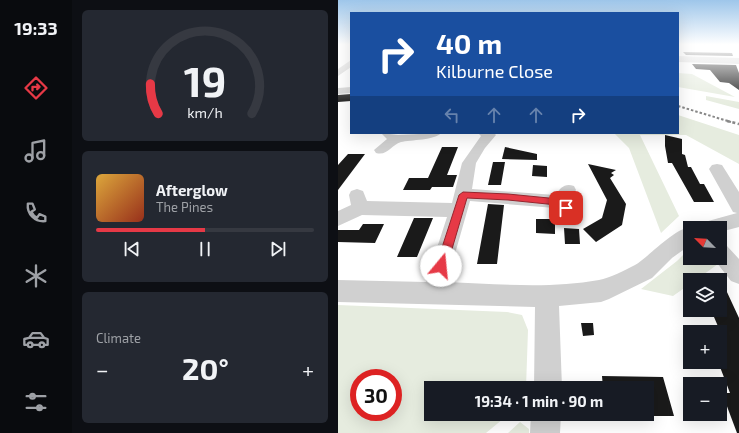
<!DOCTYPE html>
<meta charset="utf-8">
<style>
body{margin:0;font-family:"Exo 2",sans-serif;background:#242831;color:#f1f3f6;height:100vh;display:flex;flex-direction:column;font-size:15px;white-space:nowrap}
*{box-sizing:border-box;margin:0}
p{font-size:13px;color:#9ea1a6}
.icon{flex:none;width:22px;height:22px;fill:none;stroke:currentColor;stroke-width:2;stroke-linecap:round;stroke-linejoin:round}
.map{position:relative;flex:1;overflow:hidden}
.drawer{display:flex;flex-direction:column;gap:10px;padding:10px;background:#0d0f14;width:266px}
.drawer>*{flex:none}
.hud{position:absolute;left:12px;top:12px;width:329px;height:122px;border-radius:0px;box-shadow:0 4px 16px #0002;background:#1a4fa0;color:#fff;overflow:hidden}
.needle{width:26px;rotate:294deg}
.controls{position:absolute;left:345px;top:221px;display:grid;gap:8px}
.controls a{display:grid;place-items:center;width:44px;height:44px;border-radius:0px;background:#171b24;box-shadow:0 4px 16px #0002;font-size:20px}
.speed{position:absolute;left:12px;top:369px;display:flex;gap:8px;font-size:20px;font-weight:700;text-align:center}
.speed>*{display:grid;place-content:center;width:52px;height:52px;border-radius:50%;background:#171b24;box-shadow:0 4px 16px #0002;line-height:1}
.speed .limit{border:6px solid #d22;background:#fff;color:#111}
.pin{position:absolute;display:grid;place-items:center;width:34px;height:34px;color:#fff;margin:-17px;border-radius:8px;box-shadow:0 2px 6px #0006}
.me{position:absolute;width:44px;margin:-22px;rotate:17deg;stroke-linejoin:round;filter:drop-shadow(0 0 3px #0008)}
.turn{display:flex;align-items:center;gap:14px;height:84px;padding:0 20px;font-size:18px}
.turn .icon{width:52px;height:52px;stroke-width:2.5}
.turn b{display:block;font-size:28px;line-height:34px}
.lanes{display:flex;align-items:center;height:38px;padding:0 20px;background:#0003;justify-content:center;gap:20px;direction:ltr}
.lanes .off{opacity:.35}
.big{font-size:30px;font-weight:700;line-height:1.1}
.drawer .tile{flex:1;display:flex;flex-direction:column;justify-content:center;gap:6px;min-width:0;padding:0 14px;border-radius:6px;background:#242831}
.drawer .dial{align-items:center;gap:0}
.dial svg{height:104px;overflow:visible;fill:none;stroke:#363941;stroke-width:7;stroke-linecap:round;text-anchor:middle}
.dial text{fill:#f1f3f6;stroke:none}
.song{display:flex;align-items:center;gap:12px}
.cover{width:48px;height:48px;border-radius:6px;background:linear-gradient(135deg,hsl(40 70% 55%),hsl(10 70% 35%))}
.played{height:4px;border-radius:2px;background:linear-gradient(90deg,#e63946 50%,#363941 50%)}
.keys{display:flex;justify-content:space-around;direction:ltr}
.heat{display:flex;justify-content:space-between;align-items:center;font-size:22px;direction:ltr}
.trip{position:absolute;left:86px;top:381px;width:230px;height:40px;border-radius:0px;background:#171b24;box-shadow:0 4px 16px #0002;font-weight:700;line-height:40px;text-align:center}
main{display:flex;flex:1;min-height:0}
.tabs{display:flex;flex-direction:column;width:72px;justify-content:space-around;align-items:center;background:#090b0e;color:#9ea1a6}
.tabs .icon{width:28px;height:28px}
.tabs .on{color:#e63946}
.tabs b{font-size:18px;color:#f1f3f6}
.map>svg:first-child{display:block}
.green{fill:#e6ecdf;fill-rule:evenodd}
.building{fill:#1a1a1a}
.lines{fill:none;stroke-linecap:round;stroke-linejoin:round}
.minor{fill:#d0d0d0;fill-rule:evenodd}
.rail-far1{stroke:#888;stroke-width:2;stroke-dasharray:2.5 2;stroke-linecap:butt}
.rail{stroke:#888;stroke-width:2.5;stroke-dasharray:3 2.5;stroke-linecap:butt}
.route{fill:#e63946;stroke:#96252e}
</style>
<main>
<nav class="tabs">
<b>19:33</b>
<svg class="icon on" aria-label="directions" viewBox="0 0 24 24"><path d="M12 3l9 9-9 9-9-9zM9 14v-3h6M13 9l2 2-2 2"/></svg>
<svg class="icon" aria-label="music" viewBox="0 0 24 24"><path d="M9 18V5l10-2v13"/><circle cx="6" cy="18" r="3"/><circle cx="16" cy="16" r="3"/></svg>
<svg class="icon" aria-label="phone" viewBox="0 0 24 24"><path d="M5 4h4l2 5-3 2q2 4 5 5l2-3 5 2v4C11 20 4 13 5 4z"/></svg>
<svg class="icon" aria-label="climate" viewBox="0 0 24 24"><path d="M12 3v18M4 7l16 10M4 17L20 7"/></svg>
<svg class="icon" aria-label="car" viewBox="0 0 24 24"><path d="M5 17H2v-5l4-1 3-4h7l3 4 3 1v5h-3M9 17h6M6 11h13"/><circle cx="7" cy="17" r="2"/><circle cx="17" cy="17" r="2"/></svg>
<svg class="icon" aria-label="filters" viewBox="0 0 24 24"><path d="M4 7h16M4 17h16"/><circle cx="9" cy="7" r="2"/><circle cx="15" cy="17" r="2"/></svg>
</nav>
<section class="drawer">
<div class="tile dial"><svg viewBox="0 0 100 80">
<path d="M14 69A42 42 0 1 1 86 69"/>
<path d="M14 69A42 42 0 0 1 8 46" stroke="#e63946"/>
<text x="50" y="56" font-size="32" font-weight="700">19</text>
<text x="50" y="72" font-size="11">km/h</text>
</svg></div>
<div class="tile">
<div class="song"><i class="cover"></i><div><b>Afterglow</b><p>The Pines</p></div></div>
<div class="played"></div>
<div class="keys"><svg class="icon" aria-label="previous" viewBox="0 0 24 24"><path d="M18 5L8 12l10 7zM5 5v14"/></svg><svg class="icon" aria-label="pause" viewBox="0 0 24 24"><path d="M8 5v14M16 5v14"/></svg><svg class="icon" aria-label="next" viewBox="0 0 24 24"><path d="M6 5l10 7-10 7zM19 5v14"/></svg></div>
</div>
<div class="tile"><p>Climate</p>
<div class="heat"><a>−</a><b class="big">20°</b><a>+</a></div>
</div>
</section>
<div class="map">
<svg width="401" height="433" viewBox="0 0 401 433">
<rect width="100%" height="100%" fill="#fff"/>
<!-- green -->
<path class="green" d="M340,73L354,74L397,97L340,87Z
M368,96L401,102V109L368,100Z
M340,115L401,135V164L348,135H302L341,216L323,233L291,148L276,133H340Z
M347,253H352V258H372L380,264L358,280H352V284L335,296L303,289L339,261Z
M0,305L169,312L184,315L190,330L188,388H93V414H171L148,433H0ZM21,378H55V412H21Z
M182,422L191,429V433H170Z"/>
<!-- building -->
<path class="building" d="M345,52L394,53L395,56L348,55Z
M354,64L398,65L401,73V90L391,83L382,82L372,70L358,69Z
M13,94V101L0,102V95Z
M327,135L344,139V154L347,155L350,167H353L362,184H366L376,202H356L334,163H330L327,146Z
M104,147H120L109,175H119L115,187H94L92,190H65L71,178H90Z
M167,147L199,154V160L164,159Z
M10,154H27L0,190V165Z
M155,162H167L163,185H150Z
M250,164L278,170L273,173L276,175L272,178L288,204L284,225L258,242L245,229L264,218L269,200Z
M195,165L209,166V177L194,176Z
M150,204L166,205L159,264H139Z
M76,218H95L79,257H59Z
M198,219H217V234L198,233Z
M25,224H46L37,243L0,242V230H21Z
M226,228L241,229L242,244H227Z
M382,277L401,318V433H399L384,393H392L382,367V331L373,310H382Z
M243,323H255L256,335L245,336Z
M264,376L325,377L336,416H309V388H265Z"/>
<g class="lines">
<!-- minor -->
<path class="minor" d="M340,56L401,58V64L340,62Z
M13,60V67L0,76V69Z
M13,87V93L0,94V88Z
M43,133L60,135L103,133C98,140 72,140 63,142C53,145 50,156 38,153L36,150L49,139Z
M140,133H156L158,135L147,148L138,163L134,189L217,195C223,188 226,183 236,186L238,190L231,201L242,210L245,215L242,220L236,222L230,220L217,208L132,201L109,282C159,284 212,289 261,280C272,278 287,270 297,265C310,258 341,223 355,228H352V245L334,258L314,278L271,299L263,302L221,306L224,388H196L197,307L0,302V280L88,282L109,217L24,215L0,226V211L13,205L11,195L13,191L19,189L25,191L29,201L114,203L124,163L143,136Z
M379,164L384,165L401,192V227L382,232V228H361L363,223L399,213L395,212L371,169L374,165Z
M382,243L389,246L401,259V284L393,281L375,258H382Z
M193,414H223L222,433H192Z"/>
<!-- rail-far1 -->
<path class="rail-far1" d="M340,106L393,122"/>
<!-- rail -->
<path class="rail" d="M389,121L401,124"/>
</g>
<!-- sky -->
<linearGradient id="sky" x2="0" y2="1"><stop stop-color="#9ec6ea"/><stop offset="0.42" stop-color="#fff"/><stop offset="1" stop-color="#fff" stop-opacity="0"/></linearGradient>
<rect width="401" height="106" fill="url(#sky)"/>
<!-- route -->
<path class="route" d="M125,192L170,194L221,199L233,208L228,212L219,205L170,200L129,198L109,266L107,270L103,271L100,270L98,266L121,195Z"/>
</svg>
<div class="controls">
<a><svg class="needle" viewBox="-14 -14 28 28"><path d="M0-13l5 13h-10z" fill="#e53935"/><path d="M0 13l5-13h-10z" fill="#9ea1a6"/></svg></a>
<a><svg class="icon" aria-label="layers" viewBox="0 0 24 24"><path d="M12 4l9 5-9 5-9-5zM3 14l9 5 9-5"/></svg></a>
<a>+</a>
<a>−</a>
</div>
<div class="speed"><div class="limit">30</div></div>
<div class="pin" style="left:228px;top:208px;background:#d93025"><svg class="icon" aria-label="arrive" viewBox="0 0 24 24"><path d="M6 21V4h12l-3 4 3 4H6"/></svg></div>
<svg class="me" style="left:103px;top:266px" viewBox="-20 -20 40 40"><circle r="19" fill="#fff"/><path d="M0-13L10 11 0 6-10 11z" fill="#e63946"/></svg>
<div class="trip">19:34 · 1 min · 90 m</div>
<div class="hud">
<div class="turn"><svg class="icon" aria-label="right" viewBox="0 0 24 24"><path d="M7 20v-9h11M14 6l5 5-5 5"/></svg><div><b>40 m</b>Kilburne Close</div></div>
<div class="lanes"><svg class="icon off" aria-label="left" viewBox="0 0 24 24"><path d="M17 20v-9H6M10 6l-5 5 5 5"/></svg><svg class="icon off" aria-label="ahead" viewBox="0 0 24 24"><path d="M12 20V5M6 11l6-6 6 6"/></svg><svg class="icon off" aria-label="ahead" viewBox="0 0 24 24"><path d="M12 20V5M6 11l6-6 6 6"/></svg><svg class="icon" aria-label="right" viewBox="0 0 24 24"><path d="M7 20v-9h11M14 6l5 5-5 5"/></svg></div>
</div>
</div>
</main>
